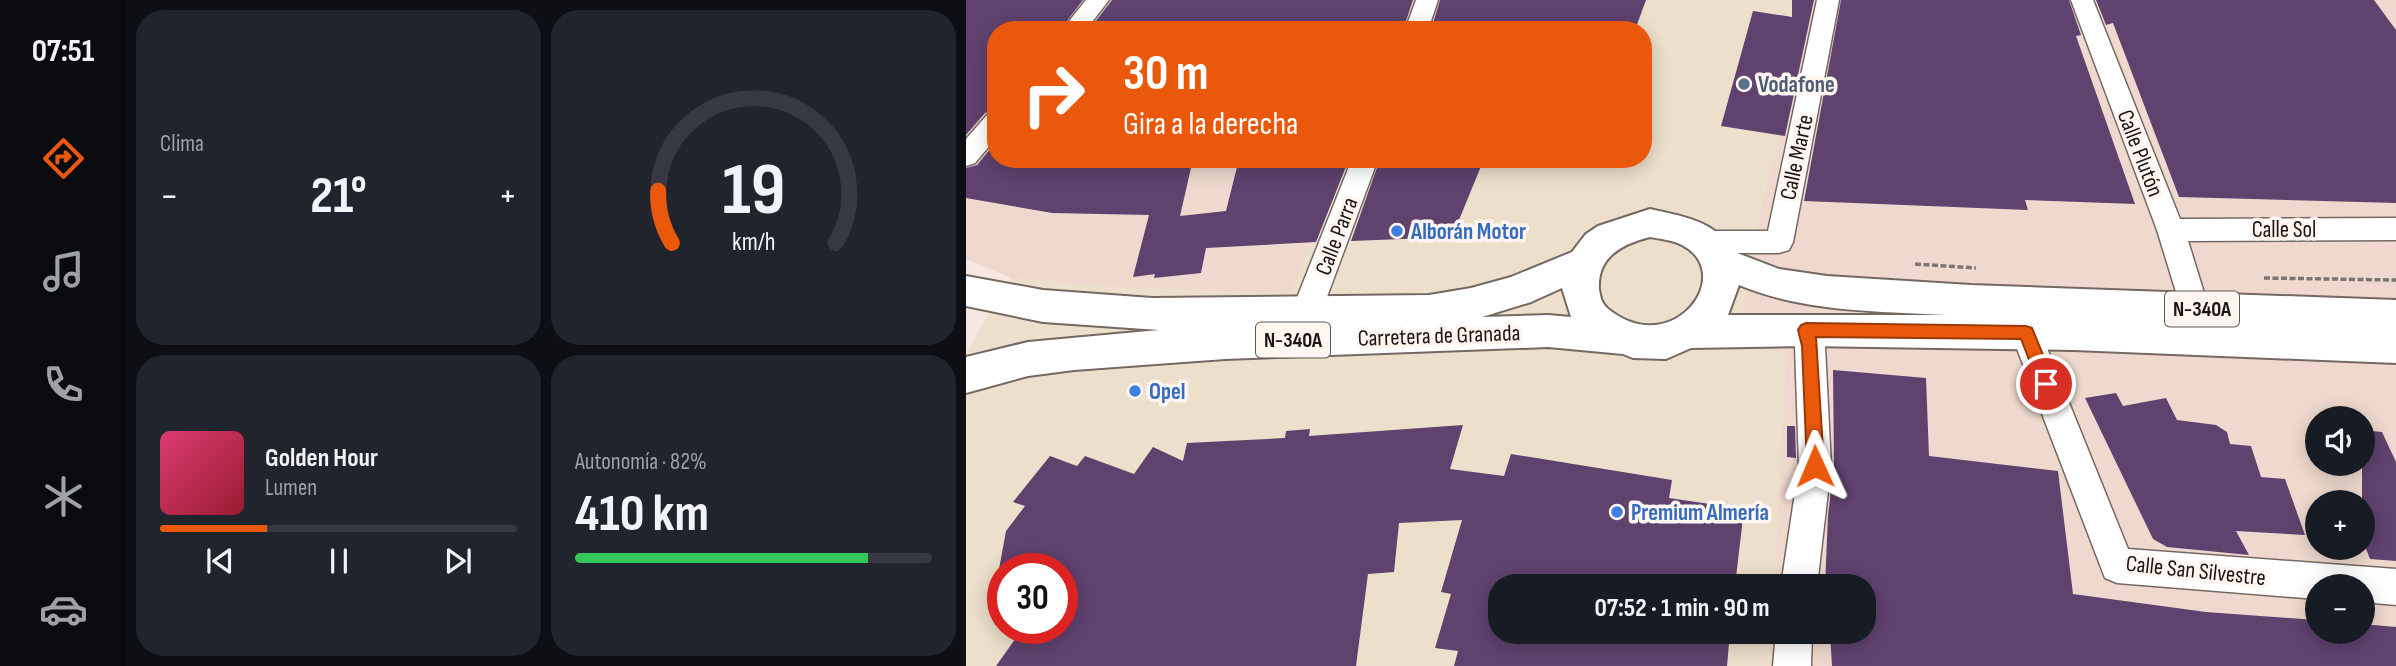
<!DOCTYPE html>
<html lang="es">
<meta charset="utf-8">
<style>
body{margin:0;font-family:"Sofia Sans Condensed",sans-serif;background:#20242c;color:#f1f3f6;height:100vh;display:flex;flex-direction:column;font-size:26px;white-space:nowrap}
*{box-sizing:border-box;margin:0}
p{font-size:23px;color:#9ea1a6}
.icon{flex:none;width:38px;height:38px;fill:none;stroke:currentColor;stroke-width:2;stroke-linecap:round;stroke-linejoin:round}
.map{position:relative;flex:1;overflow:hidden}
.drawer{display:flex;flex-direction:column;gap:10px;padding:10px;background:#0d0f14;width:840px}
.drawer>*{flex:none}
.top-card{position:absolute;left:21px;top:21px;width:665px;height:147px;border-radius:28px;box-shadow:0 4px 18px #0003;background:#ea580c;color:#fff;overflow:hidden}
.controls{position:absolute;left:1339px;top:406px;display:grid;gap:14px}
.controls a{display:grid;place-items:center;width:70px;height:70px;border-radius:50%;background:#171b24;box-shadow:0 4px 18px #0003;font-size:35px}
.speed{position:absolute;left:21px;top:553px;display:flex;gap:14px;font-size:35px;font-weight:700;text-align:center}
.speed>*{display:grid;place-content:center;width:91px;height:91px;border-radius:50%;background:#171b24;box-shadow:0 4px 18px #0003;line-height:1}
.speed .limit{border:10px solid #d22;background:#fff;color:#111}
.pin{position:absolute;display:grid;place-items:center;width:60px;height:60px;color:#fff;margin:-30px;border:4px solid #fff;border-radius:50%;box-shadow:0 2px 7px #0007}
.me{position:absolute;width:77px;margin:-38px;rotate:359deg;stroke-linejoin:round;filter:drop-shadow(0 0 5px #0008)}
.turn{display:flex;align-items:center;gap:24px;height:147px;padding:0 21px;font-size:32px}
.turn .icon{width:91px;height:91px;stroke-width:2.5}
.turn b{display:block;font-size:49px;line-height:60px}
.big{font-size:52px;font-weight:700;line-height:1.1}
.drawer .widget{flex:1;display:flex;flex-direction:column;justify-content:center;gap:10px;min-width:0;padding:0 24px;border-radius:28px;background:#20242c}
.drawer .dial{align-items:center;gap:0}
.dial svg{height:182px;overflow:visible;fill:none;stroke:#363941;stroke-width:7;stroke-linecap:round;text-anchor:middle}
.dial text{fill:#f1f3f6;stroke:none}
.song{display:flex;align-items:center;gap:21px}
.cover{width:84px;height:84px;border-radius:10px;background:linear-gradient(135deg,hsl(340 70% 55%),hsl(350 70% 35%))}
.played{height:7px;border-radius:4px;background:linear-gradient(90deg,#ea580c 30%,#363941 30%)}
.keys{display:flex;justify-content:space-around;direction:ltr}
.heat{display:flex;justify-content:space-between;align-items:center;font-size:38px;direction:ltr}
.charge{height:10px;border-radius:5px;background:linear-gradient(90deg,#34c759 82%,#363941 0)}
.drawer .tiles{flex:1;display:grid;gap:10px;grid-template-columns:repeat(2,1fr)}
.trip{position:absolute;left:522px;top:574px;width:388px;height:70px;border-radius:28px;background:#171b24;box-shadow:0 4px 18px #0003;font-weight:700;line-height:70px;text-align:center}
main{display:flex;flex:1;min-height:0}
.dock{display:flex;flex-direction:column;width:126px;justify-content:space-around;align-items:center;background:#090b0e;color:#9ea1a6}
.dock .icon{width:49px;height:49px}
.dock .selected{color:#ea580c}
.dock b{font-size:32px;color:#f1f3f6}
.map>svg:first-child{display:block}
.commercial{fill:#ecdfcb;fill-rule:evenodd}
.built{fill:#efd9ce;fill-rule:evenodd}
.building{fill:#5f426e}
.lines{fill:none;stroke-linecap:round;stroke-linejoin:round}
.minor-casing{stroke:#756862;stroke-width:3}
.highway-casing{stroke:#756862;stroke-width:4}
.path{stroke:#7f7570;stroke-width:3.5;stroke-dasharray:6 2.5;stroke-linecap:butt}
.minor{fill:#fff;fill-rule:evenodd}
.highway{fill:#fff;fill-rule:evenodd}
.route{fill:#ea580c;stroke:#983908;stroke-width:2}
.service-dot{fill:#5c6f8a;stroke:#fff6f2;stroke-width:2.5}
.shop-dot{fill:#3f7fe0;stroke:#fff6f2;stroke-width:2.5}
.labels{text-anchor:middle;stroke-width:7;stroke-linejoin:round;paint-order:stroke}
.shield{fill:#fff6f2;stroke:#5f5956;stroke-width:2}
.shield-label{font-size:21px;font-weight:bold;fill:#1b1613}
.service-label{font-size:23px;font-weight:bold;fill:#4e5e75;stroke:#fff6f2;text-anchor:start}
.street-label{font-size:23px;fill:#1b1613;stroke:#fff6f2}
.shop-label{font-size:23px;font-weight:bold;fill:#366cbe;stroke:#fff6f2;text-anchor:start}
</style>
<main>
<nav class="dock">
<b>07:51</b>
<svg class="icon selected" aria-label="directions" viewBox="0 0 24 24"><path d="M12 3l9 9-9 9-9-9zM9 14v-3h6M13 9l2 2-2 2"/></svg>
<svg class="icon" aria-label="music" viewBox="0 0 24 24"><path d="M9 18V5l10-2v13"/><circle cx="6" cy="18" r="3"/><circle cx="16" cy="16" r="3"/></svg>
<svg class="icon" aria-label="phone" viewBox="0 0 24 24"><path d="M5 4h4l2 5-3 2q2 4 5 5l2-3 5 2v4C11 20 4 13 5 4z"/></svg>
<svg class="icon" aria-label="climate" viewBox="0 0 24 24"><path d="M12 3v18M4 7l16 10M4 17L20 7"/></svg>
<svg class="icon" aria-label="car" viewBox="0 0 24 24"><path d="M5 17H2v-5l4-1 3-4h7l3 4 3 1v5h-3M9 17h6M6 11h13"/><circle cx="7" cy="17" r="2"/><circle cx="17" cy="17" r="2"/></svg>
</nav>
<section class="drawer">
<div class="tiles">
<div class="widget"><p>Clima</p>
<div class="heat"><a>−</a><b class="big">21°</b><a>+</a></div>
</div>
<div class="widget dial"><svg viewBox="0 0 100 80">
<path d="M14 69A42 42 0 1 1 86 69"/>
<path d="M14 69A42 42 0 0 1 8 46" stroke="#ea580c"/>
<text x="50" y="56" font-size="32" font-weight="700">19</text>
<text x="50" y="72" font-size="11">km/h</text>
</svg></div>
<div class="widget">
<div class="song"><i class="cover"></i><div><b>Golden Hour</b><p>Lumen</p></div></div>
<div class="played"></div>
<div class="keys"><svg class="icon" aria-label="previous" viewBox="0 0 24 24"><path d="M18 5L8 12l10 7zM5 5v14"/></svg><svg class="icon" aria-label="pause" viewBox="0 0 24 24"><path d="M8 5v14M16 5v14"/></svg><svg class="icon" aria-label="next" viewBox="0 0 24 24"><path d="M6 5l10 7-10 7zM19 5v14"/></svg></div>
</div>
<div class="widget"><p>Autonomía · 82%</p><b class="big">410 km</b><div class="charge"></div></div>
</div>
</section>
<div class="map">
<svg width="1430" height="666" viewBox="0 0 1430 666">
<rect width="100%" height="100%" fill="#f6e7e0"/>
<!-- commercial -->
<path class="commercial" d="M450,0H849L793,215L773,346L820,351L808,586H534V632H806L805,666H0V353L45,278L142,286L382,159H677V30H437ZM37,569H96V628H37Z"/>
<!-- built -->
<path class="built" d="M0,0H450L437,30H30V159H382L324,294L142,286L45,278L0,259Z
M849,0H1430V666H805L806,632H898V586H808L820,351L772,346L793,215ZM1351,418H1396V464H1351ZM1351,502H1396V548H1351ZM1351,586H1396V632H1351Z"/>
<!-- building -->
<path class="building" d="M0,0H117L94,30H30V110L19,113L0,135Z
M146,0H447L437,30H123Z
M474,0H680L669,30H465Z
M826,0H848L819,136L755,126L787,11L826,17Z
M875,0H1103L1115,35L1110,36L1169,204L1059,200L1062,210L838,201Z
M1130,0H1408L1430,30V203L1213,197L1147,23L1140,25Z
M30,142V159H227L214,216L260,211L273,159H383L350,242L240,248L235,273L188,278L189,274L167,277L183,215L86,213L0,198V168L11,165Z
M414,159H518L486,237L385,241Z
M867,370L960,378L963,456L1092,471L1107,594L1240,612L1351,620V632H1396V624L1430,627V666H866L864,632H898V586H859L862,515L868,466Z
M1150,393L1157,406L1200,398L1211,420L1250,425L1261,432L1264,444L1285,446L1295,477L1319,479L1339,535L1270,531L1283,555L1201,547L1187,539L1119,398Z
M497,425L484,469L538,476L545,454L706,480L703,498L778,509L769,586H534V632H764L761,666H488L492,651L469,648L485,594L475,592L496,520L433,523L428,572L402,574L390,666H30L57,628H96V569H33L40,531L59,506L47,502L84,456L111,466L119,456L168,474L187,447L217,461L221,443L319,438L320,431L344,429L343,436Z
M821,426H829L830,458L821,457Z
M1396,430L1416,432L1430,462V561L1404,559L1396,539Z"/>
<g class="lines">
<defs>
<path id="minor" d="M120,0H143L120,30H96Z
M450,0H472L462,30H439Z
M851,0H873L827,242L823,250L813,253H739L729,250L725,242L729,234L739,231H802Z
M1105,0H1127L1214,219L1430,218V240L1222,241L1243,309L1238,318L1228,321L1218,318L1191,230Z
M30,112V138L9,163L0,166V139L21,115Z
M386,159H412L355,313L350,322L340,325L330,322L325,313Z
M840,317L850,321L859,346L865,466L851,586H815L833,466L829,346L825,330L830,321Z
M1060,320L1071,324L1075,333L1162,549L1430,569V605L1396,602V586H1351V599L1151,583L1139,578L1045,333L1049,324Z
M810,632H846L845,666H807Z"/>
<path id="highway" d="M684,209C714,216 750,220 766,251L813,269L861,276L1005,285L1430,300V363L1108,350L840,346L725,348L700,359L667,358L657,354L582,347L259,359L108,370L62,376L0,393V357L62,342L193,330L77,322L0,306V276L77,290L186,298L463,295L505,288L545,277L606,252L620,234L632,226ZM684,237C694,239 707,240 716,245C772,274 706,362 641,308C635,302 634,296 633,289C631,257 656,244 684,237ZM773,285C838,312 910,311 980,315H762ZM596,288L605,317L582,315L516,317L565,302Z"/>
</defs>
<!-- minor casing -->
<use href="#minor" class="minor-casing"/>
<!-- highway casing -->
<use href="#highway" class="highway-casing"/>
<!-- path -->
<path class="path" d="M949,264L1010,268
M1298,278L1430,280"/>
<!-- minor -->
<use href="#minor" class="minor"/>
<!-- highway -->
<use href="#highway" class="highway"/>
</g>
<!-- route -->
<path class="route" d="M840,323L1060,326L1066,328L1089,384L1086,390L1080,392L1075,390L1055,339L850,337L858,466L855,472L849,474L843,472L841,466L836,346L832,330L835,325Z"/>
<!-- markers -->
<circle class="service-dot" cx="778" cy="84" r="7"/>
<g class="shop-dot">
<circle cx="431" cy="231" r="7"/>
<circle cx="169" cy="391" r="7"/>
<circle cx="651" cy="512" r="7"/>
</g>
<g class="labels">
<!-- shield labels -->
<g class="shield">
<rect x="1199" y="291.5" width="74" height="35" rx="5"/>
<rect x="290" y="322.5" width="74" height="35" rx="5"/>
</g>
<g class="shield-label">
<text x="1236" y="316">N-340A</text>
<text x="327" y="347">N-340A</text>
</g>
<!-- service labels -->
<g class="service-label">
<text x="792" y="92">Vodafone</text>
</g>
<!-- street labels -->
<g class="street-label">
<text transform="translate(1175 153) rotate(69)" y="8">Calle Plutón</text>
<text transform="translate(830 157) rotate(-78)" y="8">Calle Marte</text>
<text x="1318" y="237">Calle Sol</text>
<text transform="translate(370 236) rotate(-69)" y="8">Calle Parra</text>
<text transform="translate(473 335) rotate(-2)" y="8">Carretera de Granada</text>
<text transform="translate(1230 570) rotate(6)" y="8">Calle San Silvestre</text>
</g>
<!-- shop labels -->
<g class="shop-label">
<text x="445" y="239">Alborán Motor</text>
<text x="183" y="399">Opel</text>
<text x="665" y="520">Premium Almería</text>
</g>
</g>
</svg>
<div class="controls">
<a><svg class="icon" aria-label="sound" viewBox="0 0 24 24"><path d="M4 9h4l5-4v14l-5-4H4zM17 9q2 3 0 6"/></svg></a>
<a>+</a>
<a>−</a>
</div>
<div class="speed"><div class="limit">30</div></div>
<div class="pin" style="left:1080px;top:384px;background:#d93025"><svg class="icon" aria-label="arrive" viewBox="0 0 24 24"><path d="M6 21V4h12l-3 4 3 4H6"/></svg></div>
<svg class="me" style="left:849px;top:466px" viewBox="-20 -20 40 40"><path d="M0-17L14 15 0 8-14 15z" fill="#ea580c" stroke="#fff" stroke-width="4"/></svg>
<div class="trip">07:52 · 1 min · 90 m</div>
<div class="top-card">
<div class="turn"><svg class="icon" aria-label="right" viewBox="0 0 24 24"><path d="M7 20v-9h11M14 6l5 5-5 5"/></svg><div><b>30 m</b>Gira a la derecha</div></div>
</div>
</div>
</main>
